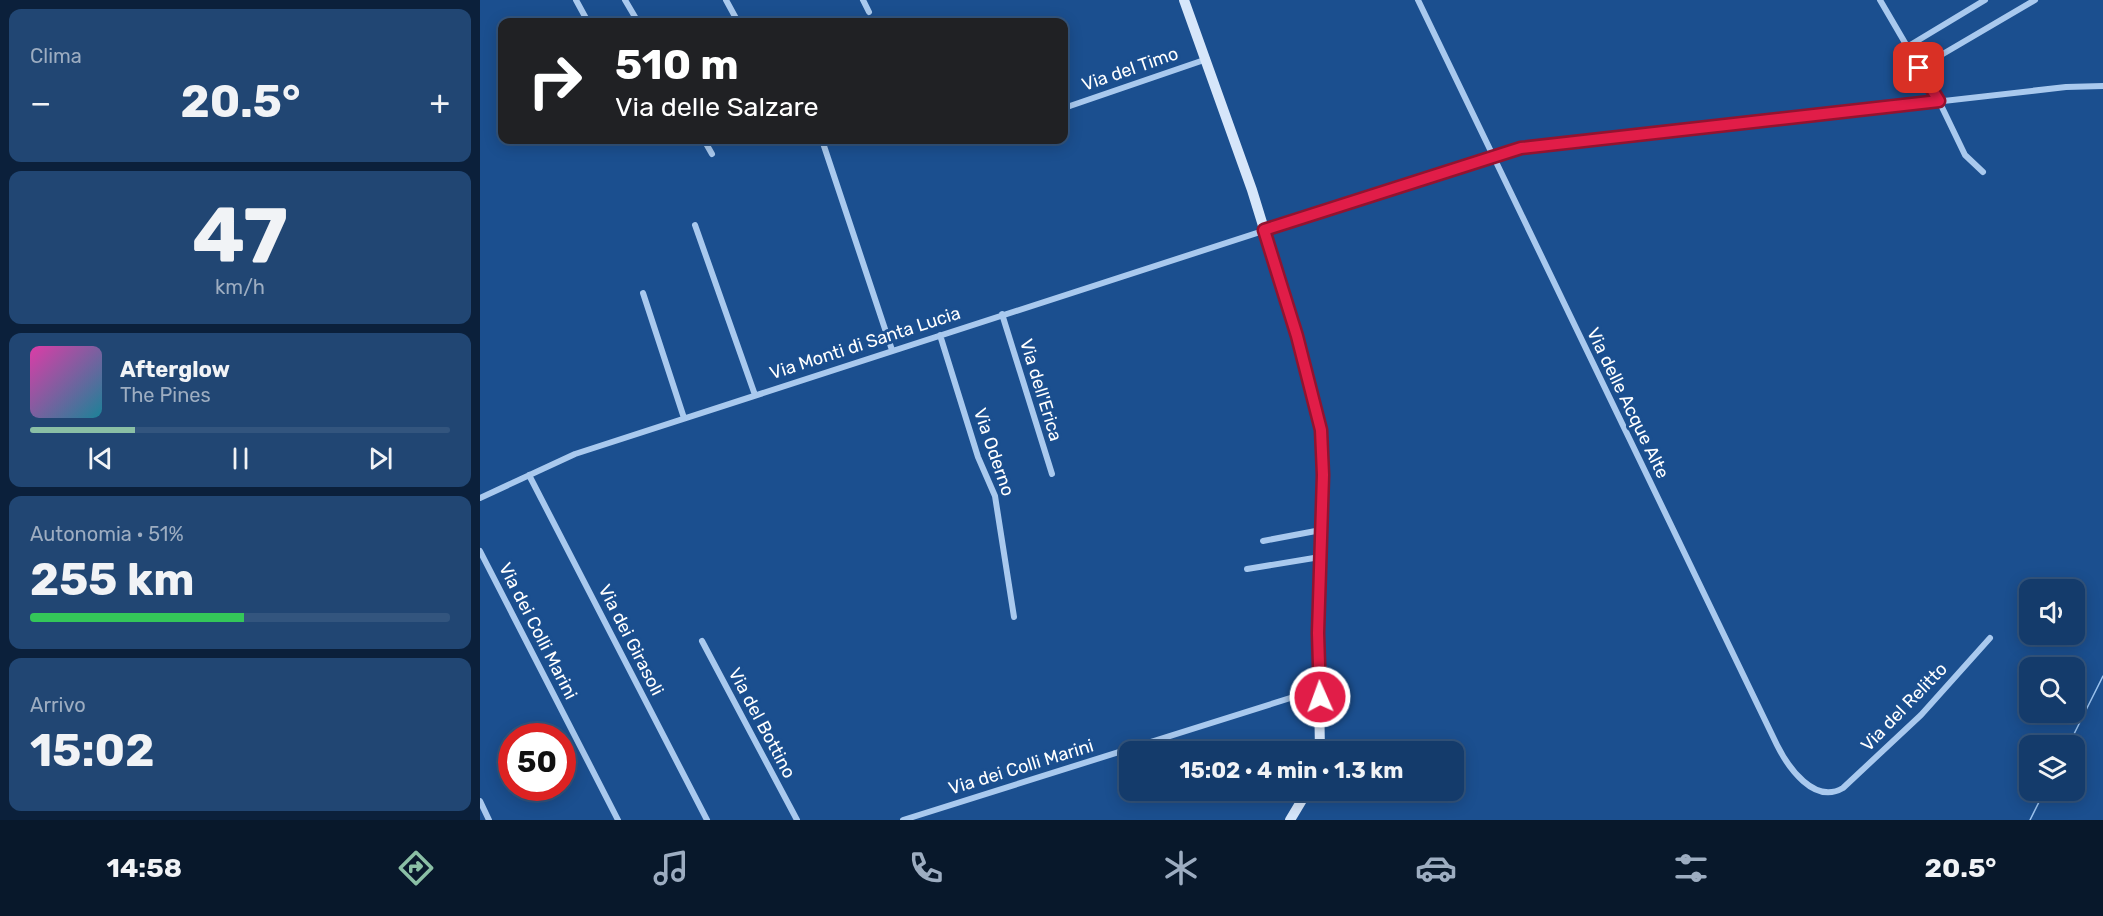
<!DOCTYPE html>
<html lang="it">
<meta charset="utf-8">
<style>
body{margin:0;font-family:Rubik,sans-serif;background:#214673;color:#f1f3f6;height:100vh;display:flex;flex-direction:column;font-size:22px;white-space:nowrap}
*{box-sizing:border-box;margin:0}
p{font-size:20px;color:#9dadc1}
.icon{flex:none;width:33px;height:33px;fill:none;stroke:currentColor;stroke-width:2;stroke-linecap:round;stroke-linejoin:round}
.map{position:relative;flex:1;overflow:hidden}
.drawer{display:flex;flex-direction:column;gap:9px;padding:9px;background:#0b203b;width:480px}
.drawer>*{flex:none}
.top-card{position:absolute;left:18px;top:18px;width:570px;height:126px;border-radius:12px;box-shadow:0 3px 15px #0003,0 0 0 2px #33557e;background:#202124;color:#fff;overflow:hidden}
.buttons{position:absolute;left:1539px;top:579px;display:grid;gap:12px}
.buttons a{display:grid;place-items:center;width:66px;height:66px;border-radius:12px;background:#143b6b;box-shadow:0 3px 15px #0003,0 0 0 2px #33557e;font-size:30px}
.speed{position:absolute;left:18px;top:723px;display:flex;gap:12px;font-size:30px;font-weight:700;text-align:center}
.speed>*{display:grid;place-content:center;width:78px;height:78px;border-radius:50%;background:#143b6b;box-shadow:0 3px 15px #0003,0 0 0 2px #33557e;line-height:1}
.speed .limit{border:9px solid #d22;background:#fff;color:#111}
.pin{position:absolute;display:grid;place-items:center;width:51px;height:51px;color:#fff;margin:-26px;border-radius:12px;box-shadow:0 3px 9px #0006}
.me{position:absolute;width:66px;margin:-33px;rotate:358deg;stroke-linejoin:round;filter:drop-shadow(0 0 4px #0008)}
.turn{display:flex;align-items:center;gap:21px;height:126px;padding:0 18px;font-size:27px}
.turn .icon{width:78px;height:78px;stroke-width:2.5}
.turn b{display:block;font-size:42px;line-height:51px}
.big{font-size:45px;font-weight:700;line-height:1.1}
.drawer .card{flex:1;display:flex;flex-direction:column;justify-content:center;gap:9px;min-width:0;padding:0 21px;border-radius:12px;background:#214673}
.drawer .dial{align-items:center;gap:0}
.dial b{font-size:78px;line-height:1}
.song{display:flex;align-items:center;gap:18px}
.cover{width:72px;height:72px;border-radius:9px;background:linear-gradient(135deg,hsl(320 70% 55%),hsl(190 70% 35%))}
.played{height:6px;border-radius:3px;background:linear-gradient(90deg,#8abfa5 25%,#33557e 25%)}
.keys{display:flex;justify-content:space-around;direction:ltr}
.heat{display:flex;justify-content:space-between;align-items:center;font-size:33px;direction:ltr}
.charge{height:9px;border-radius:4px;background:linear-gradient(90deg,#34c759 51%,#33557e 0)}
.trip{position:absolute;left:639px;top:741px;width:345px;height:60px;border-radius:12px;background:#143b6b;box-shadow:0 3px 15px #0003,0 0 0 2px #33557e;font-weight:700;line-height:60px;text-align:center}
.dock{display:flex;height:96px;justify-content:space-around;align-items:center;background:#08182b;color:#9dadc1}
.dock .icon{width:42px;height:42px}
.dock .current{color:#8abfa5}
.dock b{font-size:27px;color:#f1f3f6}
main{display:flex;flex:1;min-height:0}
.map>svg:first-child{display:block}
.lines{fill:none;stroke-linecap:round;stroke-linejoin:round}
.stream{stroke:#9cc4f0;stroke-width:1.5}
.minor{stroke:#a9c9ee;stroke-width:6}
.secondary{stroke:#d6e6fa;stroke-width:10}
.route-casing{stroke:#92132f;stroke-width:15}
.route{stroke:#e11d48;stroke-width:10}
.labels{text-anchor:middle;stroke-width:6;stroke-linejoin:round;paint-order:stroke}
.street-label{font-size:18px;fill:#fff;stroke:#1b4f8f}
</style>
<main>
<section class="drawer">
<div class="card"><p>Clima</p>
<div class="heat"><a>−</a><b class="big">20.5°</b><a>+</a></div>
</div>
<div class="card dial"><b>47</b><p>km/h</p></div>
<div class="card">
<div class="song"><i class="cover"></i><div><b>Afterglow</b><p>The Pines</p></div></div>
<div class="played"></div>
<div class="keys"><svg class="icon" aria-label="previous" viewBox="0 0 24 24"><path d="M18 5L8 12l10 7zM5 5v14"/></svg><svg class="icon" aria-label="pause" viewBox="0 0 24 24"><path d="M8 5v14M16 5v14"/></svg><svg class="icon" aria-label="next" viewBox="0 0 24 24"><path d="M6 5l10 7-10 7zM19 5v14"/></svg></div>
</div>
<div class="card"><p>Autonomia · 51%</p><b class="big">255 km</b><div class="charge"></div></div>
<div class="card"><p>Arrivo</p><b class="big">15:02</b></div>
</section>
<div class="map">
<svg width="1623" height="820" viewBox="0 0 1623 820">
<rect width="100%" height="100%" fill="#1b4f8f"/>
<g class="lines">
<!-- stream -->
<path class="stream" d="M1588,746L1623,676
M1550,820L1565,790"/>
<!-- minor -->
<path class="minor" d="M96,0L108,22
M145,0L158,22
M246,0L258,22
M383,0L389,12
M938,0L1297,745C1308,767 1334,805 1363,788L1441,715L1510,638
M1400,0L1459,101L1485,155L1503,172
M1427,47L1505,0
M1439,68L1555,0
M584,108L727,59
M224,140L232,154
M342,140L412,350
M215,225L275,395
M163,293L204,418
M522,314L572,474
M460,335L498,457L515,496L534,617
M49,475L227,820
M0,498L95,454L1033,150L1586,87L1623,86
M783,541L841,530
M0,551L138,820
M767,569L840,557
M222,641L317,820
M0,801L9,820
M423,820L839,689"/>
<!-- secondary -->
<path class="secondary" d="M704,0L772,190L817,336L839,420L843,471L838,634L840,752
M810,820L828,790"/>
</g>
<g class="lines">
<defs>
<path id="route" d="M840,697L838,633L843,475L841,430L817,336L784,230L1041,148L1459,101L1439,68"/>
</defs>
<!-- route casing -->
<use href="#route" class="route-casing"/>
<!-- route -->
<use href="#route" class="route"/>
</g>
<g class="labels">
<!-- street labels -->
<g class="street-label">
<text transform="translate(650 69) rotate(-19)" y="6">Via del Timo</text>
<text transform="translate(385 343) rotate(-18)" y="6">Via Monti di Santa Lucia</text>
<text transform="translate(561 390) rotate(73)" y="6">Via dell'Erica</text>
<text transform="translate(1148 403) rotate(64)" y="6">Via delle Acque Alte</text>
<text transform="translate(514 452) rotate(71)" y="6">Via Oderno</text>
<text transform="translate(58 631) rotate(63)" y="6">Via dei Colli Marini</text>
<text transform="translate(151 640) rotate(63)" y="6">Via dei Girasoli</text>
<text transform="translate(1424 707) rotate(-46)" y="6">Via del Relitto</text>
<text transform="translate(282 723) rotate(62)" y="6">Via del Bottino</text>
<text transform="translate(541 767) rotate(-17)" y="6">Via dei Colli Marini</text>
</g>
</g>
</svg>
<div class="buttons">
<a><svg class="icon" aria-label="sound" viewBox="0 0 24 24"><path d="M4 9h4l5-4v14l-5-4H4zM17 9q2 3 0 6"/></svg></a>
<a><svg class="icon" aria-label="search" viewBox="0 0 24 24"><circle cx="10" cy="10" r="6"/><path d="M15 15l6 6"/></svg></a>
<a><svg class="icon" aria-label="layers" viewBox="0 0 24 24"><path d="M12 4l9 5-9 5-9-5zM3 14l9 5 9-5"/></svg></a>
</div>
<div class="speed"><div class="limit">50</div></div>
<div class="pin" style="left:1439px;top:68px;background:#d93025"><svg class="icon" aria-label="arrive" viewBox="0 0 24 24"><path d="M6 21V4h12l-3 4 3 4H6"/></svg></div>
<svg class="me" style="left:840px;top:697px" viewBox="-20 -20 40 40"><circle r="17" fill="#e11d48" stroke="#fff" stroke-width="3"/><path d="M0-11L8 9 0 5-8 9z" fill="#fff"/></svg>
<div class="trip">15:02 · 4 min · 1.3 km</div>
<div class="top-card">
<div class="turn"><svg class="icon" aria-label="right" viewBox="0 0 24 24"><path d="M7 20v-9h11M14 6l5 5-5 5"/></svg><div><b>510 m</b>Via delle Salzare</div></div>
</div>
</div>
</main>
<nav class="dock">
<b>14:58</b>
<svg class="icon current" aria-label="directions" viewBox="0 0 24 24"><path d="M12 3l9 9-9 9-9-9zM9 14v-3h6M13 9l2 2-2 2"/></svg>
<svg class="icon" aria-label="music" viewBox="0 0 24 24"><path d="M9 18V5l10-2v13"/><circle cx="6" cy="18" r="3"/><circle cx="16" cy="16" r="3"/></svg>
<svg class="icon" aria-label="phone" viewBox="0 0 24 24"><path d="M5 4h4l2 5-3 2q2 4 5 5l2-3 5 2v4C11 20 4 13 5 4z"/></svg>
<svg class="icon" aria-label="climate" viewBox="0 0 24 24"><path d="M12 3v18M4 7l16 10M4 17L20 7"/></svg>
<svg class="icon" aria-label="car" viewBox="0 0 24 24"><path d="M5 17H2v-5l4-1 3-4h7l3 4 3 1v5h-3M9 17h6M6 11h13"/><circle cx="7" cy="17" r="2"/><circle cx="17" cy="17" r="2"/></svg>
<svg class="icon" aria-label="filters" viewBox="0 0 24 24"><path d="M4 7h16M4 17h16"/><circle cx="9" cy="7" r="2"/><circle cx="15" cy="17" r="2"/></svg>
<b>20.5°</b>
</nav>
